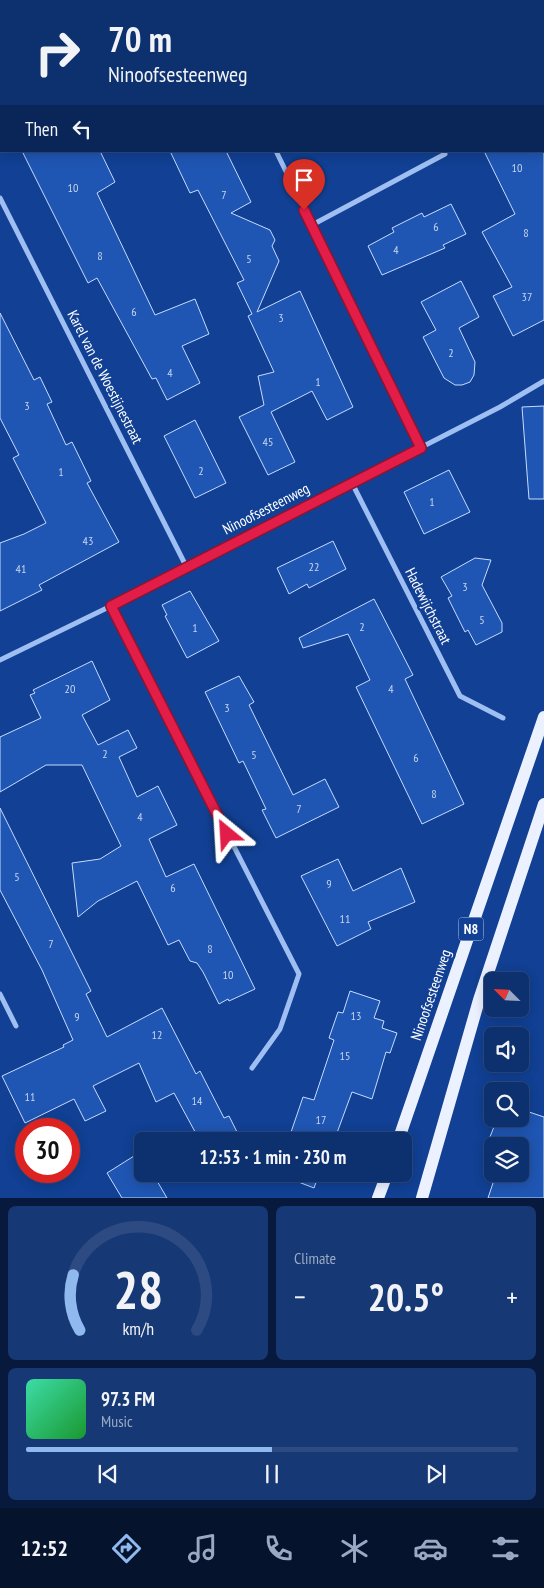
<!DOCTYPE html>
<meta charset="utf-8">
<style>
body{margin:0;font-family:"PT Sans Narrow",sans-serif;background:#163874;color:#f1f3f6;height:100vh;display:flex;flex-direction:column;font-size:19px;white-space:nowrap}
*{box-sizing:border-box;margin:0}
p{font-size:16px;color:#9aa9c3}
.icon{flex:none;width:28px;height:28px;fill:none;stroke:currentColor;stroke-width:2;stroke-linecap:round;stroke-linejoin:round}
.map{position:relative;height:1198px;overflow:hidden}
.side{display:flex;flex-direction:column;gap:8px;padding:8px;background:#071a3d;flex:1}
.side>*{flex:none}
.guide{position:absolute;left:0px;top:0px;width:545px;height:152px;box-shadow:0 2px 12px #0003,0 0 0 1px #2d4b82;background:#0d306f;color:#f1f3f6;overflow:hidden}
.needle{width:32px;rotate:294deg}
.fabs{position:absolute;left:484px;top:972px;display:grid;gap:10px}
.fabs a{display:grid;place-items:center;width:45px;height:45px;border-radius:8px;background:#0d306f;box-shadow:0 2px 12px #0003,0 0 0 1px #2d4b82;font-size:25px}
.speed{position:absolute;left:15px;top:1118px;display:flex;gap:10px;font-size:25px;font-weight:700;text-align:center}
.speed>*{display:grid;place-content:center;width:65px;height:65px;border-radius:50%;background:#0d306f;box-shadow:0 2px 12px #0003,0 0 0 1px #2d4b82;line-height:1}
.speed .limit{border:8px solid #d22;background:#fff;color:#111}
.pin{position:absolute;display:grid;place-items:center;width:42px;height:42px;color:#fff;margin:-51px -21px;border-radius:50% 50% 50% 0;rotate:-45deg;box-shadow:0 0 5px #0007}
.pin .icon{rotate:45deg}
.me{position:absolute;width:55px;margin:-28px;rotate:333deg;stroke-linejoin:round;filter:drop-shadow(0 0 4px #0008)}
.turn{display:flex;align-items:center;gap:18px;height:105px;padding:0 25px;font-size:22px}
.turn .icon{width:65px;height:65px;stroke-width:2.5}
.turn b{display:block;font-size:35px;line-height:42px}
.then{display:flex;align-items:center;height:48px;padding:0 25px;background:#0003;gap:10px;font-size:19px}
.big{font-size:38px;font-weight:800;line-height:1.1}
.side .tile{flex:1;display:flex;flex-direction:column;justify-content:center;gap:8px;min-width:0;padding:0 18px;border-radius:8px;background:#163874}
.side .dial{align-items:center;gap:0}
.dial svg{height:130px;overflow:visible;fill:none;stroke:#2d4b82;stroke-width:7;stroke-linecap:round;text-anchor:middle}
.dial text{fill:#f1f3f6;stroke:none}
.song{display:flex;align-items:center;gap:15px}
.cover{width:60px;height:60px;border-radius:8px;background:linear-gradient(135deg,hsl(160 70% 55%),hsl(130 70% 35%))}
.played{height:5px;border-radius:2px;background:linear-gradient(90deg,#90b9f0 50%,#2d4b82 50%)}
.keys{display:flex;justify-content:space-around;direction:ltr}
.heat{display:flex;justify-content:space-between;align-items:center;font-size:28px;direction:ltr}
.side .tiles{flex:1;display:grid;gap:8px;grid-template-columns:1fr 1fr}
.tile:last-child{grid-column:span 2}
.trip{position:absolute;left:134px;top:1132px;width:278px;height:50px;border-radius:8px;background:#0d306f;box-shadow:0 2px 12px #0003,0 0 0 1px #2d4b82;font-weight:800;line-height:50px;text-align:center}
.dock{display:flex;height:80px;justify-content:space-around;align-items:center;background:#05132c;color:#9aa9c3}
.dock .icon{width:35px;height:35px}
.dock .on{color:#90b9f0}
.dock b{font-size:22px;color:#f1f3f6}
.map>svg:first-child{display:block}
.building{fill:#1f56b3;stroke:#c7dbfd}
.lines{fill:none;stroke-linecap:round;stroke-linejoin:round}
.minor{stroke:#9fbff3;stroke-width:5}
.primary{stroke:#ebf1ff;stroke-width:12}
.route-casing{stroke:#92132f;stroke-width:12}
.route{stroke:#e11d48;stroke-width:9}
.labels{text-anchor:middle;stroke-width:5;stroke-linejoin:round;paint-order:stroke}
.number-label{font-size:12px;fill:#c7d5ec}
.shield{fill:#114094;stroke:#b8c6df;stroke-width:1}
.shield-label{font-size:14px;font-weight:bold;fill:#fff}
.street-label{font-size:15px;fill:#fff;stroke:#114094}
</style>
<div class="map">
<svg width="544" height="1198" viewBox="0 0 544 1198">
<rect width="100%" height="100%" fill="#114094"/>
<!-- building -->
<path class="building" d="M22,151H100L115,182L97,193L155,315L195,299L209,334L182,346L200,383L167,400L156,378L152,379L97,278L88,283Z
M170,151H226L251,202L231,213L270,230L275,240L272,246L279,261L257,312L300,291L353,407L327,420L312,391L271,412L295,462L268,475L239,417L264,405L258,376L274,372L248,316L252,314L237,283L244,280L198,190L190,193Z
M484,151H544V320L513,336L493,296L512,287L482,232L515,214Z
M451,204L466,234L443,245L445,248L382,275L368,246L394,232L392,228L422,213L424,217Z
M461,281L479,317L459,328L475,362L474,375L470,382L462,385H455L444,378L423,337L436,330L421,302Z
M0,313L34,380L40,377L52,402L47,404L66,445L72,442L91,481L87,483L119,542L39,585L42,590L0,611V543L24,534L46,523L13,458L19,455L0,418Z
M544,406V499H529L522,407Z
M195,420L226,483L195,498L164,436Z
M449,470L470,512L424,534L404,492Z
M333,541L346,569L309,588L307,584L289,594L277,568Z
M475,558L491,560L482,585L502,623V632L476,645L468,630L465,632L448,598L452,596L441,577Z
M190,591L219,641L187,658L165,616L167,615L162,605Z
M374,599L413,675L405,679L464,804L422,824L356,687L370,680L348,634L303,648L299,638Z
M92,661L110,700L82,715L98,745L128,730L137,748L119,757L137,797L158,786L177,825L149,839L166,877L194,864L255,989L229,1001L228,999L219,1004L203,972L197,963L190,961L179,940L168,945L137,881L98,901L78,917L72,863L100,859L121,846L82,765H46L0,792V737L41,718L30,695L35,693L33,690Z
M239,676L254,702L249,705L293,795L325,779L339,807L276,838L262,810L266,809L243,761L239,763L205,692Z
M0,808L91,991L86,994L107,1037L162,1008L196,1074L200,1071L224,1118L229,1116L238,1134L223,1141H200L174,1093L156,1102L139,1063L93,1086L106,1111L85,1121L74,1099L25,1123L2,1076L64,1047L63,1045L73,1040L42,970L0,890Z
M338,859L353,891L401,868L415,902L368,922L371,929L337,946L301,876Z
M350,991L380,1001L374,1018L384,1021L382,1028L397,1033L390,1053L386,1052L372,1099L352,1092L334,1141H288L303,1097L314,1100L334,1040L329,1038L338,1012L343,1013Z
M520,1109L544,1117V1198H488L496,1174H520V1146H499L488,1142L497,1119H520Z
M134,1156H142V1174H153L167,1198H122L107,1173Z
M284,1174H319L314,1188L283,1176Z"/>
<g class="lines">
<!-- minor -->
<path class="minor" d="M201,0L202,1
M380,0V1
M276,151L421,448
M0,198L187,568
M312,225L445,154
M352,483L460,696L503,718
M111,606L299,974L280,1029L252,1068
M0,660L111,606L500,407L544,381
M0,994L16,1026"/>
<!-- primary -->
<path class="primary" d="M398,1141L544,717
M378,1198L387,1174
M422,1198L479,1000L544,804"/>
</g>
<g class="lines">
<defs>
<path id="route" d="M227,834L111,606L421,448L304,210"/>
</defs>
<!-- route casing -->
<use href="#route" class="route-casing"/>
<!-- route -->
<use href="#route" class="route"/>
</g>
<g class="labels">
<!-- number labels -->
<g class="number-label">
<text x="517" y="172">10</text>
<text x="73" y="192">10</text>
<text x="224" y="199">7</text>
<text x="436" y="231">6</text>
<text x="526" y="237">8</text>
<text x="396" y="254">4</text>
<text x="100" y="260">8</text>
<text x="249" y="263">5</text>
<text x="527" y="301">37</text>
<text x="134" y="316">6</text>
<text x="281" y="322">3</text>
<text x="451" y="357">2</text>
<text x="170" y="377">4</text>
<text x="318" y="386">1</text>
<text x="27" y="410">3</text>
<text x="268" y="446">45</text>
<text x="201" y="475">2</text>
<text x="61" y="476">1</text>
<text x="432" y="506">1</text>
<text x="88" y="545">43</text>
<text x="314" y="571">22</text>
<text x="21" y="573">41</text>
<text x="465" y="591">3</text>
<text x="482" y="624">5</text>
<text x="362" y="631">2</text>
<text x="195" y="632">1</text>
<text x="70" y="693">20</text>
<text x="391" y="693">4</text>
<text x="227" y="712">3</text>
<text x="105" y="758">2</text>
<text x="254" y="759">5</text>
<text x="416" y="762">6</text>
<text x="434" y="798">8</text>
<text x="299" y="813">7</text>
<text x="140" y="821">4</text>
<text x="17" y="881">5</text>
<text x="329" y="888">9</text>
<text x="173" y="892">6</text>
<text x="345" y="923">11</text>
<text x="51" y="948">7</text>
<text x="210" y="953">8</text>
<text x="228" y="979">10</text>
<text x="356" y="1020">13</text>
<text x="77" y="1021">9</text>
<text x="157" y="1039">12</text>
<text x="345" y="1060">15</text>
<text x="30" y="1101">11</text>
<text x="197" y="1105">14</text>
<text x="321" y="1124">17</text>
</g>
<!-- shield labels -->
<rect class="shield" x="458.5" y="917.5" width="25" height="23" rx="4"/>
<g class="shield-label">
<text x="471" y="934">N8</text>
</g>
<!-- street labels -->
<g class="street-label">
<text transform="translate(105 377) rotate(63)" y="5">Karel van de Woestijnestraat</text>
<text transform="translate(266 509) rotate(-27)" y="5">Ninoofsesteenweg</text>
<text transform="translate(428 606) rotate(63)" y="5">Hadewijchstraat</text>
<text transform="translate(431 995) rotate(-71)" y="5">Ninoofsesteenweg</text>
</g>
</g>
</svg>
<div class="fabs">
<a><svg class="needle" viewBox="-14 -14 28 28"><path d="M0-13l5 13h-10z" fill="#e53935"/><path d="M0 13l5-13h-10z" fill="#9aa9c3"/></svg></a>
<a><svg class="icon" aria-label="sound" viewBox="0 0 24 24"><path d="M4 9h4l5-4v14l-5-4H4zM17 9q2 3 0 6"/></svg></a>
<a><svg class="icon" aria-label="search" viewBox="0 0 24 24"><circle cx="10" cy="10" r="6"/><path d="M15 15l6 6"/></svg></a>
<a><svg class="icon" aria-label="layers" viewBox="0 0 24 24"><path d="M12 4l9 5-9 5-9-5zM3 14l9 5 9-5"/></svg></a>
</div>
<div class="speed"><div class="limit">30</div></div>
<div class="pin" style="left:304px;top:210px;background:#d93025"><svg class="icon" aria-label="arrive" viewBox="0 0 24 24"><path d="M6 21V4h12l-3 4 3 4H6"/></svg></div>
<svg class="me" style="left:227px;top:834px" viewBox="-20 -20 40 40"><path d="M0-17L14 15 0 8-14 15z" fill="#e11d48" stroke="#fff" stroke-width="4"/></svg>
<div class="trip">12:53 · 1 min · 230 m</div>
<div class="guide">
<div class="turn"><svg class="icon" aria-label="right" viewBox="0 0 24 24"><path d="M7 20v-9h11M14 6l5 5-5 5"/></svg><div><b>70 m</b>Ninoofsesteenweg</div></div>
<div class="then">Then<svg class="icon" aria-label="left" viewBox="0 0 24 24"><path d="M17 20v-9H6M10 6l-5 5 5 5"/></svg></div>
</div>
</div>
<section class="side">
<div class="tiles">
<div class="tile dial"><svg viewBox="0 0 100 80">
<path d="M14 69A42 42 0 1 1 86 69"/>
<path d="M14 69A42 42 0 0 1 10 35" stroke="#90b9f0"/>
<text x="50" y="56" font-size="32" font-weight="700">28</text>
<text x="50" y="72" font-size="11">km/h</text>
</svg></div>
<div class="tile"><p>Climate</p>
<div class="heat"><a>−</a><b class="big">20.5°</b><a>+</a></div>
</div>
<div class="tile">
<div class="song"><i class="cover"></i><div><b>97.3 FM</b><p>Music</p></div></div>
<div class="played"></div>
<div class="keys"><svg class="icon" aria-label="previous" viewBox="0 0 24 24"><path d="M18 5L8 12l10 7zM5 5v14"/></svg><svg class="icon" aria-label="pause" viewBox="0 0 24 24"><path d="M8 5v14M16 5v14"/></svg><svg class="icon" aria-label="next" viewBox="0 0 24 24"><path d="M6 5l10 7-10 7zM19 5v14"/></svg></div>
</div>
</div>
</section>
<nav class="dock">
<b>12:52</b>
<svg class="icon on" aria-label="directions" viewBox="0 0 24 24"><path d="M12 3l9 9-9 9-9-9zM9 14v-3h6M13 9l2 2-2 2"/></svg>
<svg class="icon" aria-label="music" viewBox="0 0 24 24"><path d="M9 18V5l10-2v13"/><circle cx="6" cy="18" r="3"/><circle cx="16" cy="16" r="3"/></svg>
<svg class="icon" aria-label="phone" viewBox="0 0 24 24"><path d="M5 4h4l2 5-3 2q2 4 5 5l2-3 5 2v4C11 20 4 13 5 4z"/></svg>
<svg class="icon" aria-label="climate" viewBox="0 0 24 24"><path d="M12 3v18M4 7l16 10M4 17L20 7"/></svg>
<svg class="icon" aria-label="car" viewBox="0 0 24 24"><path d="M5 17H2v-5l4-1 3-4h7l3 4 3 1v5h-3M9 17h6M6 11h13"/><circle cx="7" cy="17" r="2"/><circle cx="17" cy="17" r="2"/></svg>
<svg class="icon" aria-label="filters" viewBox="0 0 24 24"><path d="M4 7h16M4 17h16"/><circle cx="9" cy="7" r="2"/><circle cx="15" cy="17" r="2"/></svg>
</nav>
